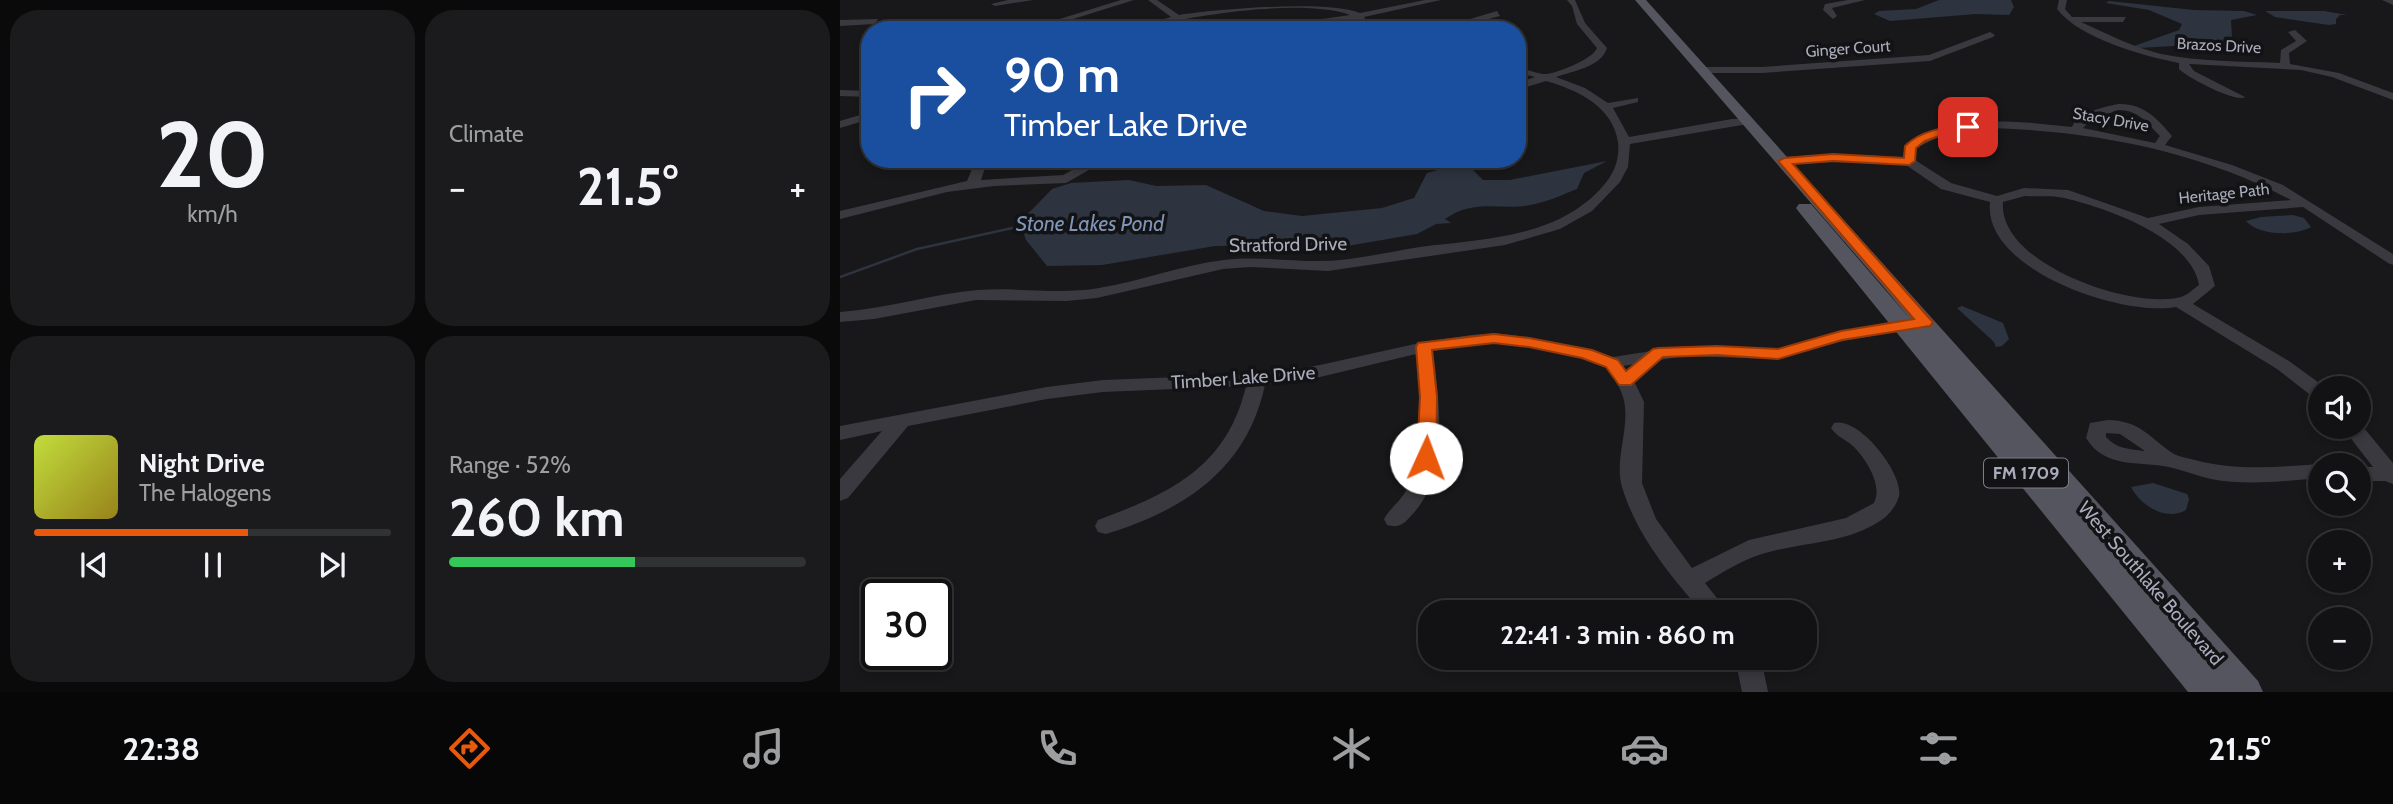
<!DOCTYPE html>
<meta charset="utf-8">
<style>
body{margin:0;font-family:Cabin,sans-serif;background:#1b1b1d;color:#f1f3f6;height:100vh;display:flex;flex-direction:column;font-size:26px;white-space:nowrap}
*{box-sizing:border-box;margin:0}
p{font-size:23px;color:#9c9ea0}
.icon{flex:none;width:38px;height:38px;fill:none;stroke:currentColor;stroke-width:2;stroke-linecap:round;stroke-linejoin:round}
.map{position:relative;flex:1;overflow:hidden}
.side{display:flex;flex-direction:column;gap:10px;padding:10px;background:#0a0a0b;width:840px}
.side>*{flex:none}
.top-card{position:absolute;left:21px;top:21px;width:665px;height:147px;border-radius:28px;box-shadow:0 4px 10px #0003,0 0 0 2px #313234;background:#1a4fa0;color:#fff;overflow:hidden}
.buttons{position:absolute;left:1468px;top:376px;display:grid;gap:14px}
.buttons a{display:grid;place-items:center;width:63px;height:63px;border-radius:50%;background:#121214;box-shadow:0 4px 10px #0003,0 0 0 2px #313234;font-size:35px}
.speed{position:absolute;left:21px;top:579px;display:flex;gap:14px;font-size:35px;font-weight:700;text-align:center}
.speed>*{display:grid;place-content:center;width:91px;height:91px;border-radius:50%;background:#121214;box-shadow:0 4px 10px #0003,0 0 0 2px #313234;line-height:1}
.speed .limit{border:4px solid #111;border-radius:10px;background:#fff;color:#111}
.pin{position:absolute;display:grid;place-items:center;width:60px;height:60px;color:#fff;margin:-30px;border-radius:14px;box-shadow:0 4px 10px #0006}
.me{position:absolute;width:77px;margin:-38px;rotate:2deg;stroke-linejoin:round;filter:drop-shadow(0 0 5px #0008)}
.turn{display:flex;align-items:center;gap:24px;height:147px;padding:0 28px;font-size:32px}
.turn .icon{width:91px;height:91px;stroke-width:2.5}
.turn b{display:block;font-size:49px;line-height:60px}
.big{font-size:52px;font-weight:700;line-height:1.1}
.side .tile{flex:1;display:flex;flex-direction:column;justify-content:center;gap:10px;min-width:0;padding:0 24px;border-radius:28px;background:#1b1b1d}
.side .dial{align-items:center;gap:0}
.dial b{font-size:91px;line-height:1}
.song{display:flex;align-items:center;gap:21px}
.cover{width:84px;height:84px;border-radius:10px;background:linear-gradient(135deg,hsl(70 70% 55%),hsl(50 70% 35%))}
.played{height:7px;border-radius:4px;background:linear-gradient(90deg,#ea580c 60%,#313234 60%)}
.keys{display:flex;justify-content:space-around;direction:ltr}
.heat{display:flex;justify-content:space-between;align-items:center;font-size:38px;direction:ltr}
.charge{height:10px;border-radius:5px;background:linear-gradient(90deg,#34c759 52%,#313234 0)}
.side .tiles{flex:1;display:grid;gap:10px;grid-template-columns:repeat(2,1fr)}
.trip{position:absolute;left:578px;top:600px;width:399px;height:70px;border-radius:28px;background:#121214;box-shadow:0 4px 10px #0003,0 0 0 2px #313234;font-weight:700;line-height:70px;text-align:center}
.menu{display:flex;height:112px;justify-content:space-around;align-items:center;background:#070708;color:#9c9ea0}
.menu .icon{width:49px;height:49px}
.menu .selected{color:#ea580c}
.menu b{font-size:32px;color:#f1f3f6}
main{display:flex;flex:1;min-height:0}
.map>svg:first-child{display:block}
.water{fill:#2d343f}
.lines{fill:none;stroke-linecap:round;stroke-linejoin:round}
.stream{stroke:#2d343f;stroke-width:2.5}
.minor{fill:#39393f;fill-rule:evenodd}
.major{fill:#54555f;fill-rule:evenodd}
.route{fill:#ea580c;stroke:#983908;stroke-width:2}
.labels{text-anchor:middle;stroke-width:7;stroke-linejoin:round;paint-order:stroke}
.far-street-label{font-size:16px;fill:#a9acbb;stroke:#131315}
.shield{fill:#131315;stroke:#7c7e89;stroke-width:2}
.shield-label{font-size:18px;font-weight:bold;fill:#a9acbb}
.street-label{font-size:19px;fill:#a9acbb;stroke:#131315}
.water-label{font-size:21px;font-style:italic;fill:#7e95b8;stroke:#131315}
</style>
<main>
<section class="side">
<div class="tiles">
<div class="tile dial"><b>20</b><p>km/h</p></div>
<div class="tile"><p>Climate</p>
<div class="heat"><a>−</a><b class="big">21.5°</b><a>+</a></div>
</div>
<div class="tile">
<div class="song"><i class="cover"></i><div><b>Night Drive</b><p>The Halogens</p></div></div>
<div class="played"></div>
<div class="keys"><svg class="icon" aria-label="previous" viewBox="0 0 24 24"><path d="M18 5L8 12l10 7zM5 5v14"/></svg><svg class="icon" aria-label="pause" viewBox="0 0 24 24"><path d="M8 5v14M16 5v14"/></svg><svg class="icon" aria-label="next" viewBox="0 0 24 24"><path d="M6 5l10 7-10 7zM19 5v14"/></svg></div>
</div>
<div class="tile"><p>Range · 52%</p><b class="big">260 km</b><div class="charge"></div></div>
</div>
</section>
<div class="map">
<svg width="1553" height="692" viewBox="0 0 1553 692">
<rect width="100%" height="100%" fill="#18181a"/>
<!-- water -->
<path class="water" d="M1099,0H1171L1174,7L1169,15L1136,14L1050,21L1034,14L1039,11L1076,9Z
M1269,1L1354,10L1404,11L1417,15L1391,20L1392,37L1384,43L1299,48L1294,46L1339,30L1342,24L1309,10L1266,3Z
M1425,11H1484L1507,15H1500L1496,19V24L1489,25L1435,17Z
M767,161L744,173L737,189C722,195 707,202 690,205C659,211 636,198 605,219L611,223L596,224L577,234L507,246L471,250L430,245L375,246L262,265L207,266L186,240L180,222L212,189L231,183L289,180L316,186L366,185L424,211L462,216L542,208L574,198L587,173L601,169L633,170L643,180H670Z
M1453,215L1464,218L1471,227C1455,236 1419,236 1406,221L1421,217Z
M1122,306L1163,323L1169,339L1162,346L1156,347L1154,342L1117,308Z
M1313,483L1347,494L1349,499L1346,510C1326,522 1300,505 1291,487Z"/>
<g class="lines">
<!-- stream -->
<path class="stream" d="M0,277L77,249L181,226"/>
<!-- minor -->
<path class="minor" d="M168,0H193L155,6L151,4Z
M281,0H294L198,30H184Z
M308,0H317L339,15C378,9 487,0 520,13L585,0H601L524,17L533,30H524L516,19L433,30H406L510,15C468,0 383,12 339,20C321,23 304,30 286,30L331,17Z
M727,0H735L745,23L767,48C761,67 733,71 716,77L745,88L768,103L798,98V102L773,108L789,137L892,119L908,118L914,121L908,124L790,144L788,167L780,182L752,211L720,229L665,245L488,271L411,267L383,269L257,298L227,301L136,300L34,319L0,322V312C46,309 91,294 137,290C178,287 219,295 259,288C301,281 342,265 384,260C423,255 462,264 501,260C528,257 554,251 580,247C644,239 718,238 763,186C774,174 780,159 778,142C773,107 738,90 706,81L677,90V83L695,77L677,73V67C686,69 698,74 706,74C718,73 753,59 757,48L737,24L732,6Z
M1008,0H1025L992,8L997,16L993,19L983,10L985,4Z
M1219,0H1227L1225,9L1232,17H1286L1283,22H1241C1267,34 1293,47 1321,54C1360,62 1401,61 1440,63L1441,50L1456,41L1448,32L1455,30L1467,41L1449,53L1450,64L1499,73L1553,93V100L1492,77L1461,70L1349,64L1354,71L1405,97C1396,103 1348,78 1339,69V63C1303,56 1239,38 1217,9Z
M1542,0H1553V5Z
M657,11L660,16L608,30H593Z
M38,19L35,24L0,26V20Z
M1150,32L1155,35L1153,37L1090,61L922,73H865L860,70L865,67H922L1089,55Z
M0,90L30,91V97L0,96Z
M1278,104C1303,103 1317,118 1332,136L1325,145L1392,165L1443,185L1553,254V265L1548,263L1463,207L1359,215L1319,224L1348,244L1369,266L1375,286L1353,304L1449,361L1486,388H1480V399L1473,397L1437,369L1336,307C1283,317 1142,270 1150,202L1101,189L1066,165L993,162L944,165L938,161L944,157L993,154L1063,157L1066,143C1077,138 1089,131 1101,128C1143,117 1188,122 1232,127C1238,112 1264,107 1278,104ZM1278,110C1299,110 1307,123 1320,136L1315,143L1243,128L1250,121ZM1144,128C1248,130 1358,150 1451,200L1359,207L1308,218L1228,190L1184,188L1157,196L1111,183L1075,160L1076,148L1105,134ZM1185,196C1199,197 1215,195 1228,199C1269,209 1351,238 1359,285C1353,289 1348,295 1341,297C1292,310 1158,264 1163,202Z
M30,112V119L0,128V121Z
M136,159H148L141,180L223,175L252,159H268L226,183L154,186L107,192L0,219V211L127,181Z
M487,159H499L503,167L501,170H493Z
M1075,318L1081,319L1083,323L1081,327L1003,341L938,359L844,356L783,366L794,381L804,402L802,483L816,519L852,568L909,540L1006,518L1034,503C1043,485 1026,459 1013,446C1006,440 996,436 991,428L994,423C1019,416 1064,474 1059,496C1056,507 1048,516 1040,521C1006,544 960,542 922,554C902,560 883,572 865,583L888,612H862C829,574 797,536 782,487C774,460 790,428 784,401C782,391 774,375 767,368C753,356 671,343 652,343C632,344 613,348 593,351C599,403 611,476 570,517C563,525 558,528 547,525L544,519C550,508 561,501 567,489C587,450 580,396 576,354L480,377L425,385C407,469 345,510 266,534L258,532L255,526L258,520C331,493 387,467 406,386L263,392L207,399L68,426L8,498L0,501V479L42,431L0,440V426L207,387L263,380L417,374L480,365L584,342L631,335L654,333L689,337L773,357L844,346L937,349L1001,331Z
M1268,420C1302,421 1309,438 1334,454C1340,457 1348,458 1355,460C1397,471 1437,467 1480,464L1486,466H1480V478C1444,481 1407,486 1371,479C1357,476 1343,470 1329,467C1299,461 1265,469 1246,438L1250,423ZM1266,433L1280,434L1305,451C1289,449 1277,449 1266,437Z
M1519,422L1553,463V484L1545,481H1519V467H1533L1502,427H1519Z
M895,658H921L928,692H902Z"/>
<!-- major -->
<path class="major" d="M795,0H806L1418,681L1423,692H1348L959,212L956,208L959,204H971L1072,321L1042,285Z"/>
</g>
<!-- route -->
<path class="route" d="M1128,124L1132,125V129L1105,134L1085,141L1076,148L1075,161L1069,165L993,161L953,164L1090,319L1093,322L1090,326L1002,340L938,359L877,355L823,357L791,385H779L766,367L742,358L689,347L654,343L592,350L597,397L596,458L593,462H580L577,458L580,397L576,347L578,343L654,334L689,338L752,350L778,360L786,371L813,349L819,348L877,346L938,349L1001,331L1074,319L938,161L944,158L993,154L1064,158L1065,146C1081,130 1106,127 1128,124Z"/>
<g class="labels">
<!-- far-street labels -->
<g class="far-street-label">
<text transform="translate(1379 45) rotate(3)" y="6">Brazos Drive</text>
<text transform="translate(1008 48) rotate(-4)" y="6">Ginger Court</text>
<text transform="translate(1271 119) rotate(10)" y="6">Stacy Drive</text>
<text transform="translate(1384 193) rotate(-6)" y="6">Heritage Path</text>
</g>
<!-- shield labels -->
<rect class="shield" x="1144" y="458.5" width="84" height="29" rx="5"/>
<g class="shield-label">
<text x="1186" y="479">FM 1709</text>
</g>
<!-- street labels -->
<g class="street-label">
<text transform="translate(448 244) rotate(-1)" y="7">Stratford Drive</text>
<text transform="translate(403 377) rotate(-4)" y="7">Timber Lake Drive</text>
<text transform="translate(1311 583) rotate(49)" y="7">West Southlake Boulevard</text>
</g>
<!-- water labels -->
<g class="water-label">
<text x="250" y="231">Stone Lakes Pond</text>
</g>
</g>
</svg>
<div class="buttons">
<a><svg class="icon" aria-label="sound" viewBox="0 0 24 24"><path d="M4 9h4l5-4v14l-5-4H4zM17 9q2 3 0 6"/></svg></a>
<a><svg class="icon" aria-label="search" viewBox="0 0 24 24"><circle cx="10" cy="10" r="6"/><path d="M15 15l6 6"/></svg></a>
<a>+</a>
<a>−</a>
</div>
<div class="speed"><div class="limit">30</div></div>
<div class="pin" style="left:1128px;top:127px;background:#d93025"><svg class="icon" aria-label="arrive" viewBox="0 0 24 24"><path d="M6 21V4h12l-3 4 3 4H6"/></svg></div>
<svg class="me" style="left:586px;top:458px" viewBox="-20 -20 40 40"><circle r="19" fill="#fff"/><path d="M0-13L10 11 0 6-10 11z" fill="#ea580c"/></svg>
<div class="trip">22:41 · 3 min · 860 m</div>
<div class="top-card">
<div class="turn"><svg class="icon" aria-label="right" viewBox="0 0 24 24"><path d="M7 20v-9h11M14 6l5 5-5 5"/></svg><div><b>90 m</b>Timber Lake Drive</div></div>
</div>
</div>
</main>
<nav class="menu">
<b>22:38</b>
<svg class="icon selected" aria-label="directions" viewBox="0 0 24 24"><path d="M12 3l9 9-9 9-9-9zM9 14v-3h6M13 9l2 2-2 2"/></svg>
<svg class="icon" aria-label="music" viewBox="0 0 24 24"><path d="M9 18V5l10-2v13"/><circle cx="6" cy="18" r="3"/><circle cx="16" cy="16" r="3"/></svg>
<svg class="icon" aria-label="phone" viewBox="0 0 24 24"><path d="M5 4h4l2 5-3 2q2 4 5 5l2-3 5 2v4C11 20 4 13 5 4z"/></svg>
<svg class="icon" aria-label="climate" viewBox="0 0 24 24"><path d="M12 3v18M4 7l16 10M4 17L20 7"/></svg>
<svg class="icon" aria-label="car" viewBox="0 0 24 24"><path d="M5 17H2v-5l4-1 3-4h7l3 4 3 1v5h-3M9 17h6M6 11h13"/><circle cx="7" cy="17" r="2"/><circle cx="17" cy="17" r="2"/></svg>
<svg class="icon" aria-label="filters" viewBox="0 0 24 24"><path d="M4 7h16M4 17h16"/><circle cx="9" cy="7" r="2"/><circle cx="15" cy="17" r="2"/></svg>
<b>21.5°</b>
</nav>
